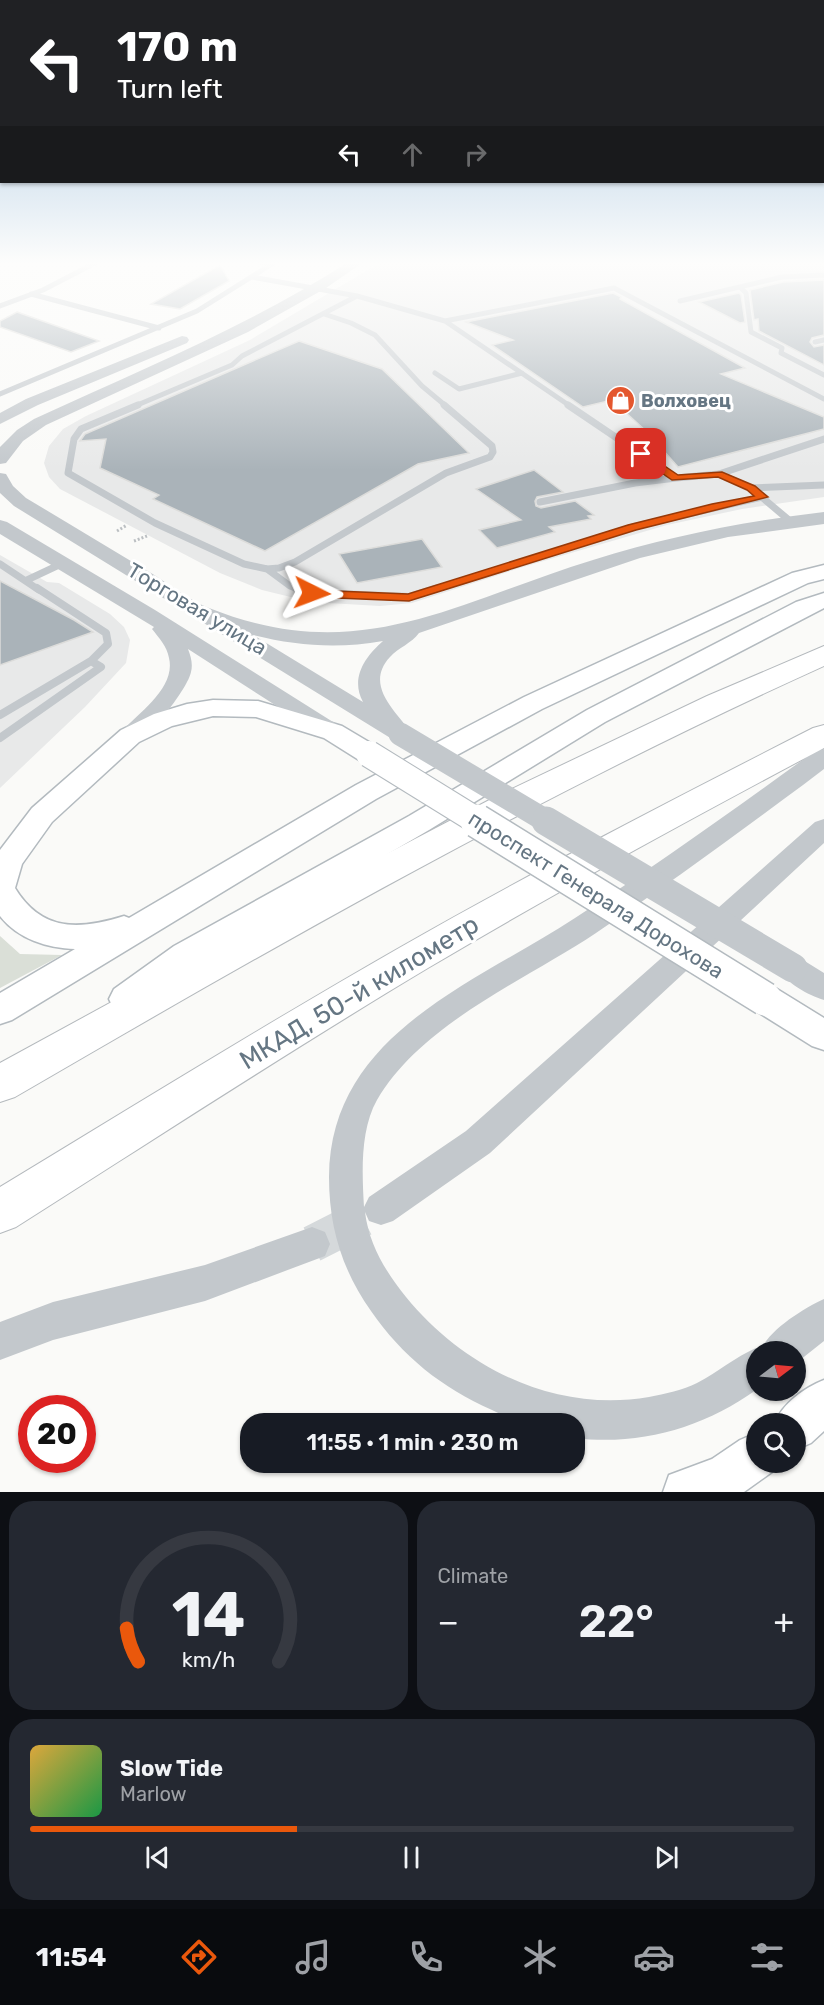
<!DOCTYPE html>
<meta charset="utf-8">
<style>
body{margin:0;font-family:Rubik,sans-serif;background:#242831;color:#f1f3f6;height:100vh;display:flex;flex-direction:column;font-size:22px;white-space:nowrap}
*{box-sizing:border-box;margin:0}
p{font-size:20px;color:#9ea1a6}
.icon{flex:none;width:33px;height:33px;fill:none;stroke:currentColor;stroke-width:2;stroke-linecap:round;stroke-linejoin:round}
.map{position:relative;height:1492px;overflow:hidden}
.drawer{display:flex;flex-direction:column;gap:9px;padding:9px;background:#0d0f14;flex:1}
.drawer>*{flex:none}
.banner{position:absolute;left:0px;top:0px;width:825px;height:183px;box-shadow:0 2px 4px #0004;background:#202124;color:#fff;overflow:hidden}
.needle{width:39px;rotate:74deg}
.tools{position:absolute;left:746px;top:1341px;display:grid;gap:12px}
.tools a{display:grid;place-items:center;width:60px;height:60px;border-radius:50%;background:#171b24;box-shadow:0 2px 4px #0004;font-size:30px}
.speed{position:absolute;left:18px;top:1395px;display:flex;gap:12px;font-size:30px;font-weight:700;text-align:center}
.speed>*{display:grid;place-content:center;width:78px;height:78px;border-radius:50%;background:#171b24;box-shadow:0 2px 4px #0004;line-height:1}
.speed .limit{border:9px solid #d22;background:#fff;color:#111}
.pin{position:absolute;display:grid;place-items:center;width:51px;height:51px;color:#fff;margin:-26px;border-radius:12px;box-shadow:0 3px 9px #0006}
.me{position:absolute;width:66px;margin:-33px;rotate:93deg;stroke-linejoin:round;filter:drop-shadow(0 0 4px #0008)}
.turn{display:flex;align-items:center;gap:21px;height:126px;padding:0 18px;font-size:27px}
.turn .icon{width:78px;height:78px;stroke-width:2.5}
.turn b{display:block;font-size:42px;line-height:51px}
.lanes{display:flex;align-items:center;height:57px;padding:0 18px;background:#0003;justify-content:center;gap:30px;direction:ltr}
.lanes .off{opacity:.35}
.big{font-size:45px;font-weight:600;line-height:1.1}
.drawer .tile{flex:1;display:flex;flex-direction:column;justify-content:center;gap:9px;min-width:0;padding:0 21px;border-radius:24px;background:#242831}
.drawer .dial{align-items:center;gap:0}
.dial svg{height:156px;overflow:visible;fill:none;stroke:#363941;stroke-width:7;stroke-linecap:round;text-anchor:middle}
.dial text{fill:#f1f3f6;stroke:none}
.song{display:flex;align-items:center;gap:18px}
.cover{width:72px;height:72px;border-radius:9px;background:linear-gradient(135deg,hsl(40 70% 55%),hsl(140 70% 35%))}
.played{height:6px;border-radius:3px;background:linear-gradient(90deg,#ea580c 35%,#363941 35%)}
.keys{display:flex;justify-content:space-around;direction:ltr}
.heat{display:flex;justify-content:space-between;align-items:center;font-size:33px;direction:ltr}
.drawer .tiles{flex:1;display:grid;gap:9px;grid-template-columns:1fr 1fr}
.tile:last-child{grid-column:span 2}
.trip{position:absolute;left:240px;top:1413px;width:345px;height:60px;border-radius:24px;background:#171b24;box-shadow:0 2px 4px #0004;font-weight:600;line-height:60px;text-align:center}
.tabs{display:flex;height:96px;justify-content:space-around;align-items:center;background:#090b0e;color:#9ea1a6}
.tabs .icon{width:42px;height:42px}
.tabs .current{color:#ea580c}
.tabs b{font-size:27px;color:#f1f3f6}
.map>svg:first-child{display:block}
.built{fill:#e8e9e9}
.green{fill:#dadfd7}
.building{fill:#aab3b9;stroke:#dcdcda;stroke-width:1.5}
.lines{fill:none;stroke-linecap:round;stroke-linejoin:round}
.tertiary-tunnel{stroke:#d5d9db;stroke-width:37;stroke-dasharray:37 19;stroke-linecap:butt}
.secondary-casing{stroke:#b3babf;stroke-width:3}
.trunk-casing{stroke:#b4b9bd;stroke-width:2}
.path{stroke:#bbbfc2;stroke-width:3;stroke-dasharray:2 2;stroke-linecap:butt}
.service-far2{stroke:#c3c8cc;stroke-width:5}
.service-far1{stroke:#c3c8cc;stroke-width:7}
.service{stroke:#c3c8cc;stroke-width:8}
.tertiary{fill:#c3c8cc;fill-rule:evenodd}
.secondary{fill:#fff;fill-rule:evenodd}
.trunk{fill:#fff;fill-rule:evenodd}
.secondary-bridge-far1-casing{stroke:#b3babf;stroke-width:28;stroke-linecap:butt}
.secondary-bridge-casing{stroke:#b3babf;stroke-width:36;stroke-linecap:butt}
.tertiary-bridge-far1{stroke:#c3c8cc;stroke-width:23}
.tertiary-bridge{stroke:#c3c8cc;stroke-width:29}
.secondary-bridge-far1{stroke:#fff;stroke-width:26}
.secondary-bridge{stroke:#fff;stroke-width:33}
.route{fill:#ea580c;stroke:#983908;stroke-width:1.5}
.labels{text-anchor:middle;stroke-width:6;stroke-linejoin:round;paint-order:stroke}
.far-poi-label{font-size:18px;font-weight:bold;fill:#657683;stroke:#fff;text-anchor:start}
.street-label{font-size:21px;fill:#657683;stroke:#fff}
.near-street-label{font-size:26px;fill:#657683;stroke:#fff}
</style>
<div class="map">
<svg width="824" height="1492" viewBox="0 0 824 1492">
<rect width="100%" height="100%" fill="#fafaf8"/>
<!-- built -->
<path class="built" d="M383,261H824V497L742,509L667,525L523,567L412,603L380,606L311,602L262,590L220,573L60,489L49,477L44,463L49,446L63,429L86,416L250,340Z
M0,555L47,582L59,583L110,614L124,627L130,640L126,663L85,707L0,788Z"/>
<!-- green -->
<path class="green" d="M0,936L20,954L62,955L0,988Z"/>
<!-- building -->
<path class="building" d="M220,265L229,281L180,309L151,304Z
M824,280V335L812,338L810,342L814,347L824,345V365L759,331L758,319L754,320L750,290L783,282Z
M613,293L621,297L620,299L745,368L721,374L824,417V429L678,467L647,432L612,400L583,407L492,345L513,340L466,322Z
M739,293L741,295L745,322L740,323L699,302Z
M17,312L99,341L71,352L0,327V321Z
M299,341L382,369L469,453L418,464L265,551L153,499L159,495L100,468L106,439L80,441L85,434Z
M534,470L563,492L537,497L535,501L536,506L541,508L575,501L594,515L588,516L591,519L549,527L555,532L497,548L479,530L521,520L476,489Z
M422,539L442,567L357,583L339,554Z
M0,581L74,620L93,632L0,665Z"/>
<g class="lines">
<!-- tertiary-tunnel -->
<path class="tertiary-tunnel" d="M312,1244L363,1218"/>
<defs>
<path id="secondary" d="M824,565V579L808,583L542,709L376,799L12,1020L0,1024V993L75,949C47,948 18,939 0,916V850L32,808L121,730L154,714L187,704L213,700L258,701L342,726L379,748L383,754L379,760L369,763L359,760L324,738L256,717L213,716L172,726L139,742L52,822L22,864L15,888C42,932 79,930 124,916L129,918L356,785L524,697L792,573Z
M824,593V608L605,722L429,830L198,964L138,1009L126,1013L114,1009L109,999L114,989L174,946L409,816L587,710L796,602Z
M765,985L777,989L824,1018V1050L812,1046L753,1009L748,999L753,989Z
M824,1380V1431L811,1443L795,1450V1424H774C783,1403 804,1388 824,1380Z
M756,1433V1462H776L772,1472L744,1492H663L669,1475L712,1459L740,1440Z"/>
<path id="trunk" d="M824,646V666C545,792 279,943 15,1097L0,1102V1063L291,904L497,796L707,696Z
M824,725V748C690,819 558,891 428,968C289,1051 153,1140 16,1227L0,1233V1187C132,1107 264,1025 399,948C534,871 674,799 813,728Z"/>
</defs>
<!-- secondary casing -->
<use href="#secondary" class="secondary-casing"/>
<!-- trunk casing -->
<use href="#trunk" class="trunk-casing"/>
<!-- path -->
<path class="path" d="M117,531L127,525
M134,541L147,536"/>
<!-- service-far2 -->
<path class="service-far2" d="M252,261L272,264
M252,277L357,296L445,321L570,406
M741,288L746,293L751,332L782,348L781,353L824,375
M31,294L159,328
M680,301L782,277L824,275
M0,306L43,290L99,261
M324,314L351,323L375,335L422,386L446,406
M445,321L614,288L824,399
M815,342L824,340
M435,373L459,389L522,373
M0,394L197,311L272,264
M135,406L232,365L242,356L357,296"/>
<!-- service-far1 -->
<path class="service-far1" d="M138,405L81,429L74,439L68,473L155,523L244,564L267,569L279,568L295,562L446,473L490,457L493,452L492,446L444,405
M719,474L751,488L790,521
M676,478L719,474L824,439
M751,488L824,485
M540,502L635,483L676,478L568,405
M0,564L39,590
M267,569L290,586L301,590
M27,580L61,564
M433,590L632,527L762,497"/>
<!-- service -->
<path class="service" d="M37,588L106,633L108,644L91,661
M296,588L312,593L409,597L438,588
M0,715L91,661L101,667L0,738"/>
<!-- tertiary -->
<path class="tertiary" d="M350,261H365L326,288L248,332L46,425L23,441L6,463L0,464V447L17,430L34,419C142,369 251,325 350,261Z
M182,336L187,337L189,340L187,343L38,405L0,424V413L26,399Z
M0,473L6,474L13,486L26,498C68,523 109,548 151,573C169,584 189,600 209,608C359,668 453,603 593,560C669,536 746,521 824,512V524L728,537L640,558L419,633C412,643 398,648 390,657C363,686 398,713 412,734L408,739L400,742L392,739L14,506L0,493ZM253,635C297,646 338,649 383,641C365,657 350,678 363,702Z
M0,520L7,522L155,610L341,727L345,732L341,737L333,740L325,737L188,649C191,657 193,664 191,672C188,688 150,737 135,742C130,744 127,743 122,741L118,736L122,731C140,712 176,687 169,658C167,646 159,638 152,629L154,627L0,534Z
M824,749V769L803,785C735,835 666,886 596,933C524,981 422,1023 377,1100C360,1130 362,1173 364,1207L369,1197L466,1131L815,822L824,819V843L490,1153L393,1221L381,1225L369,1221L365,1212C369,1245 386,1272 406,1297C465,1369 556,1413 649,1397C665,1394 683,1390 697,1383C718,1372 735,1357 756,1348L761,1350C769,1330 804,1308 824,1299V1341L795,1364V1352H756V1390C703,1428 640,1446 574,1438V1424C559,1424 542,1425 527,1424C515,1422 502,1415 492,1410C442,1388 402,1356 371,1311C342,1270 329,1227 329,1177C330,1034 474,984 575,918C657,865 736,808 815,751Z
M793,957L803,960L824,973V1000C808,995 786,983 778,968L783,960Z
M312,1227L325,1232L330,1244L325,1256L205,1301L53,1340L0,1360V1322L53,1302L205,1265Z"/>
<!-- secondary -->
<use href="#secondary" class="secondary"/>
<!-- trunk -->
<use href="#trunk" class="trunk"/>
<defs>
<path id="secondary-bridge-far1" d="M369,754L479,822"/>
<path id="secondary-bridge" d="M477,821L765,999"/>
</defs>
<!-- secondary-bridge-far1 casing -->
<use href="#secondary-bridge-far1" class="secondary-bridge-far1-casing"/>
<!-- secondary-bridge casing -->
<use href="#secondary-bridge" class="secondary-bridge-casing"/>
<!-- tertiary-bridge-far1 -->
<path class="tertiary-bridge-far1" d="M400,734L548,822"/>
<!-- tertiary-bridge -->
<path class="tertiary-bridge" d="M546,821L793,968"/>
<!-- secondary-bridge-far1 -->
<use href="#secondary-bridge-far1" class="secondary-bridge-far1"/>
<!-- secondary-bridge -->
<use href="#secondary-bridge" class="secondary-bridge"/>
</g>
<!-- sky -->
<linearGradient id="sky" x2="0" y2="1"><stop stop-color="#96bcdc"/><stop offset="0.56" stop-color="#fdfdfc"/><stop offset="1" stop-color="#fdfdfc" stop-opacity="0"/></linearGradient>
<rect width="824" height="470" fill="url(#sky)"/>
<!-- route -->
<path class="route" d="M637,452H644L678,475L722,472L755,486L768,497L636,530L409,601L312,597L306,593L312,590L408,594L628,525L712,504L754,496L747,490L718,477L672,480L637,456Z"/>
<!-- icons -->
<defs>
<symbol id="shop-disc" viewBox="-11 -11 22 22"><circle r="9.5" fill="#e4572e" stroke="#fff"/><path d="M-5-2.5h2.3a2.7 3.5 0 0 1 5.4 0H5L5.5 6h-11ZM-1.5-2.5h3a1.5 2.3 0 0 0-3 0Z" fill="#fff"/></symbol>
</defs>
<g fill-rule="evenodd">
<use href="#shop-disc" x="604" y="384" width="33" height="33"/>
</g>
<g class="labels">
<!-- far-poi labels -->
<g class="far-poi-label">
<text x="641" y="407">Волховец</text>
</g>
<!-- street labels -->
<g class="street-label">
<text transform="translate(197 609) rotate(31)" y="7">Торговая улица</text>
<text transform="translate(596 895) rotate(32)" y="7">проспект Генерала Дорохова</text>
</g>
<!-- near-street labels -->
<g class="near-street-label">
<text transform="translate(359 992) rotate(-31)" y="9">МКАД, 50-й километр</text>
</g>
</g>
</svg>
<div class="tools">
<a><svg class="needle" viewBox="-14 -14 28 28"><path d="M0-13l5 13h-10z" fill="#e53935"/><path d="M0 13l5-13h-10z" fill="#9ea1a6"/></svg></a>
<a><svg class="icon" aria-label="search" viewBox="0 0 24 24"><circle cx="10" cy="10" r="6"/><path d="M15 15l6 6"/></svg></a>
</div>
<div class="speed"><div class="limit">20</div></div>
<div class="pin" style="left:641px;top:454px;background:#d93025"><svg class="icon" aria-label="arrive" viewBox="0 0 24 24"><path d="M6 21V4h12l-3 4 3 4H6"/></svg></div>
<svg class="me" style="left:312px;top:593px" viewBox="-20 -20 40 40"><path d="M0-17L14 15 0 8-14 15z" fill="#ea580c" stroke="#fff" stroke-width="4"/></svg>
<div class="trip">11:55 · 1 min · 230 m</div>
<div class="banner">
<div class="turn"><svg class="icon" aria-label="left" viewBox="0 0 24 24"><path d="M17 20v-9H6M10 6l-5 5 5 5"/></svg><div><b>170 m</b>Turn left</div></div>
<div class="lanes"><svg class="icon" aria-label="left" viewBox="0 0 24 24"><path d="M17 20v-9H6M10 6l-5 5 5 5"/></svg><svg class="icon off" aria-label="ahead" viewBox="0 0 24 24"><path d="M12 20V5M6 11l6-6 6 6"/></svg><svg class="icon off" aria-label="right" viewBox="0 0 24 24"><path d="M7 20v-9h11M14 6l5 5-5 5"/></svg></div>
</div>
</div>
<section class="drawer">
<div class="tiles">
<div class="tile dial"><svg viewBox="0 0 100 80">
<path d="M14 69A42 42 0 1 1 86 69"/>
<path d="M14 69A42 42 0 0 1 8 52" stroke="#ea580c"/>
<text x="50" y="56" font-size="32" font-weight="700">14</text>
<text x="50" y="72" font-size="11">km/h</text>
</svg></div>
<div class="tile"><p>Climate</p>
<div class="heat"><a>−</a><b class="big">22°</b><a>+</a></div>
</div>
<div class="tile">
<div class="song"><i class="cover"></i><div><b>Slow Tide</b><p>Marlow</p></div></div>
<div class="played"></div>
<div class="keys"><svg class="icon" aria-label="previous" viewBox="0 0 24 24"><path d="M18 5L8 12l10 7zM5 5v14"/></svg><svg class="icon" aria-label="pause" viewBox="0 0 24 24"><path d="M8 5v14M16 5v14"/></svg><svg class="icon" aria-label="next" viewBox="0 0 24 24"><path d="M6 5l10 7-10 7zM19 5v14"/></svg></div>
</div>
</div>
</section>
<nav class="tabs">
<b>11:54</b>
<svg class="icon current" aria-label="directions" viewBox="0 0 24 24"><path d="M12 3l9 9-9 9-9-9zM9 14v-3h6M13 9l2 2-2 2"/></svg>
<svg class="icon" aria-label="music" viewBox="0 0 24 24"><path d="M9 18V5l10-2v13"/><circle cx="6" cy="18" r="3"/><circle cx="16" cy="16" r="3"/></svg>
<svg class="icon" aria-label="phone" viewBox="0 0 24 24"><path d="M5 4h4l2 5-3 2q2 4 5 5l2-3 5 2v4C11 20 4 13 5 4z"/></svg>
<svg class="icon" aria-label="climate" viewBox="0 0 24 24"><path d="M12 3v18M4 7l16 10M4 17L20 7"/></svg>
<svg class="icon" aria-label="car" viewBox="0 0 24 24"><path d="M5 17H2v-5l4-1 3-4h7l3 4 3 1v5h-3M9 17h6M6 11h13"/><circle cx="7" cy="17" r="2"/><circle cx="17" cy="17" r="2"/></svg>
<svg class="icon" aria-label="filters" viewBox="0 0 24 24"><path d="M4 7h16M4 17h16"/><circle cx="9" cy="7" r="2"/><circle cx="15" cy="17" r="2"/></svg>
</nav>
